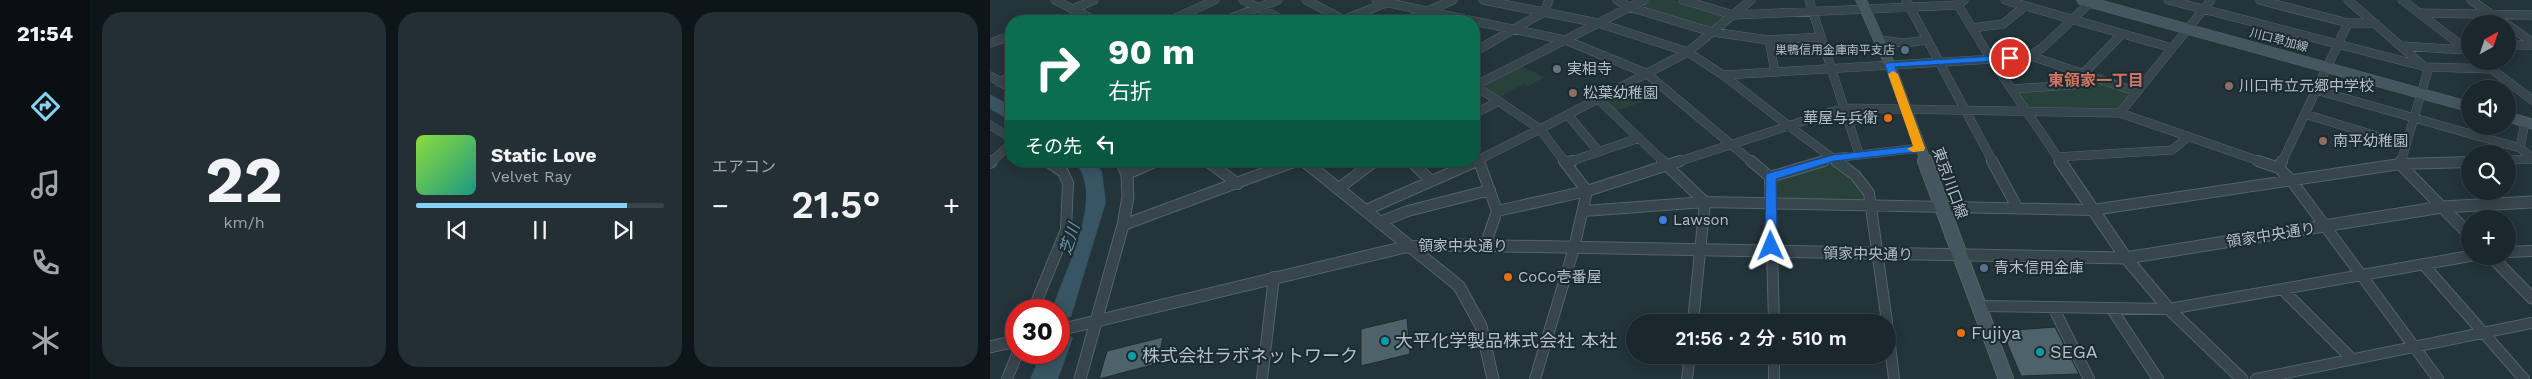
<!DOCTYPE html>
<html lang="ja">
<meta charset="utf-8">
<style>
body{margin:0;font-family:"Work Sans","Noto Sans JP",sans-serif;background:#232f34;color:#f1f3f6;height:100vh;display:flex;flex-direction:column;font-size:19px;white-space:nowrap}
*{box-sizing:border-box;margin:0}
p{font-size:16px;color:#9fa5a9}
.icon{flex:none;width:28px;height:28px;fill:none;stroke:currentColor;stroke-width:2;stroke-linecap:round;stroke-linejoin:round}
.map{position:relative;flex:1;overflow:hidden}
.sheet{display:flex;flex-direction:column;gap:12px;padding:12px;background:#0e1518;width:900px}
.sheet>*{flex:none}
.guide{position:absolute;left:15px;top:15px;width:475px;height:152px;border-radius:20px;box-shadow:0 2px 12px #0003,0 0 0 1px #384448;background:#0b6e4f;color:#fff;overflow:hidden}
.needle{width:32px;rotate:40deg}
.tools{position:absolute;left:1471px;top:15px;display:grid;gap:10px}
.tools a{display:grid;place-items:center;width:55px;height:55px;border-radius:50%;background:#1a272c;box-shadow:0 2px 12px #0003,0 0 0 1px #384448;font-size:25px}
.speed{position:absolute;left:15px;top:299px;display:flex;gap:10px;font-size:25px;font-weight:700;text-align:center}
.speed>*{display:grid;place-content:center;width:65px;height:65px;border-radius:50%;background:#1a272c;box-shadow:0 2px 12px #0003,0 0 0 1px #384448;line-height:1}
.speed .limit{border:8px solid #d22;background:#fff;color:#111}
.pin{position:absolute;display:grid;place-items:center;width:42px;height:42px;color:#fff;margin:-21px;border:2px solid #fff;border-radius:50%;box-shadow:0 1px 5px #0007}
.me{position:absolute;width:55px;margin:-28px;rotate:359deg;stroke-linejoin:round;filter:drop-shadow(0 0 4px #0008)}
.turn{display:flex;align-items:center;gap:18px;height:105px;padding:0 20px;font-size:22px}
.turn .icon{width:65px;height:65px;stroke-width:2.5}
.turn b{display:block;font-size:35px;line-height:42px}
.then{display:flex;align-items:center;height:48px;padding:0 20px;background:#0003;gap:10px;font-size:19px}
.big{font-size:38px;font-weight:600;line-height:1.1}
.sheet .tile{flex:1;display:flex;flex-direction:column;justify-content:center;gap:8px;min-width:0;padding:0 18px;border-radius:20px;background:#232f34}
.sheet .dial{align-items:center;gap:0}
.dial b{font-size:65px;line-height:1}
.song{display:flex;align-items:center;gap:15px}
.cover{width:60px;height:60px;border-radius:8px;background:linear-gradient(135deg,hsl(90 70% 55%),hsl(170 70% 35%))}
.played{height:5px;border-radius:2px;background:linear-gradient(90deg,#88d1f6 85%,#384448 85%)}
.keys{display:flex;justify-content:space-around;direction:ltr}
.heat{display:flex;justify-content:space-between;align-items:center;font-size:28px;direction:ltr}
.sheet .tiles{flex:1;display:grid;gap:12px;grid-template-columns:repeat(3,1fr)}
.trip{position:absolute;left:636px;top:314px;width:270px;height:50px;border-radius:25px;background:#1a272c;box-shadow:0 2px 12px #0003,0 0 0 1px #384448;font-weight:600;line-height:50px;text-align:center}
main{display:flex;flex:1;min-height:0}
.tab-bar{display:flex;flex-direction:column;width:90px;justify-content:space-around;align-items:center;background:#0a1012;color:#9fa5a9}
.tab-bar .icon{width:35px;height:35px}
.tab-bar .current{color:#88d1f6}
.tab-bar b{font-size:22px;color:#f1f3f6}
.map>svg:first-child{display:block}
.green{fill:#28413b}
.water{fill:#375562}
.building{fill:#4e6269;stroke:#1e2c33}
.lines{fill:none;stroke-linecap:round;stroke-linejoin:round}
.minor-far1-casing{stroke:#55636a;stroke-width:9}
.minor-casing{stroke:#55636a;stroke-width:12}
.tertiary-far1-casing{stroke:#55636a;stroke-width:9}
.tertiary-casing{stroke:#55636a;stroke-width:13}
.secondary-far1-casing{stroke:#55636a;stroke-width:11}
.secondary-casing{stroke:#55636a;stroke-width:16}
.minor-far1{stroke:#37454c;stroke-width:8}
.minor{stroke:#37454c;stroke-width:10}
.tertiary-far1{stroke:#37454c;stroke-width:8}
.tertiary{stroke:#37454c;stroke-width:11}
.secondary-far1{stroke:#45565f;stroke-width:10}
.secondary{stroke:#45565f;stroke-width:14}
.route{fill:#1a73e8;stroke:#114b97}
.slow{fill:#f59e0b}
.service-dot{fill:#5c6f8a;stroke:#1c2a31;stroke-width:2}
.worship-dot{fill:#6b7280;stroke:#1c2a31;stroke-width:2}
.education-dot{fill:#8d6e63;stroke:#1c2a31;stroke-width:2}
.food-dot{fill:#e8710a;stroke:#1c2a31;stroke-width:2}
.shop-dot{fill:#3f7fe0;stroke:#1c2a31;stroke-width:2}
.culture-dot{fill:#0f9aa8;stroke:#1c2a31;stroke-width:2}
.labels{text-anchor:middle;stroke-width:4;stroke-linejoin:round;paint-order:stroke}
.far-street-label{font-size:12px;fill:#b2c0c7;stroke:#1c2a31}
.far-poi-label{font-size:12px;fill:#b2c0c7;stroke:#1c2a31;text-anchor:end}
.poi-label{font-size:15px;fill:#b2c0c7;stroke:#1c2a31;text-anchor:start}
.street-label{font-size:15px;fill:#b2c0c7;stroke:#1c2a31}
.neighbourhood-label{font-size:16px;font-weight:bold;fill:#d37462;stroke:#1c2a31}
.water-label{font-size:16px;font-style:italic;fill:#6c95a6;stroke:#1c2a31}
.near-poi-label{font-size:18px;fill:#b2c0c7;stroke:#1c2a31;text-anchor:start}
</style>
<main>
<nav class="tab-bar">
<b>21:54</b>
<svg class="icon current" aria-label="directions" viewBox="0 0 24 24"><path d="M12 3l9 9-9 9-9-9zM9 14v-3h6M13 9l2 2-2 2"/></svg>
<svg class="icon" aria-label="music" viewBox="0 0 24 24"><path d="M9 18V5l10-2v13"/><circle cx="6" cy="18" r="3"/><circle cx="16" cy="16" r="3"/></svg>
<svg class="icon" aria-label="phone" viewBox="0 0 24 24"><path d="M5 4h4l2 5-3 2q2 4 5 5l2-3 5 2v4C11 20 4 13 5 4z"/></svg>
<svg class="icon" aria-label="climate" viewBox="0 0 24 24"><path d="M12 3v18M4 7l16 10M4 17L20 7"/></svg>
</nav>
<section class="sheet">
<div class="tiles">
<div class="tile dial"><b>22</b><p>km/h</p></div>
<div class="tile">
<div class="song"><i class="cover"></i><div><b>Static Love</b><p>Velvet Ray</p></div></div>
<div class="played"></div>
<div class="keys"><svg class="icon" aria-label="previous" viewBox="0 0 24 24"><path d="M18 5L8 12l10 7zM5 5v14"/></svg><svg class="icon" aria-label="pause" viewBox="0 0 24 24"><path d="M8 5v14M16 5v14"/></svg><svg class="icon" aria-label="next" viewBox="0 0 24 24"><path d="M6 5l10 7-10 7zM19 5v14"/></svg></div>
</div>
<div class="tile"><p>エアコン</p>
<div class="heat"><a>−</a><b class="big">21.5°</b><a>+</a></div>
</div>
</div>
</section>
<div class="map">
<svg width="1542" height="379" viewBox="0 0 1542 379">
<rect width="100%" height="100%" fill="#23343b"/>
<!-- green -->
<path class="green" d="M660,0H684L737,16L722,29L646,7Z
M531,66L555,77L538,86L534,84L510,97L494,85Z
M1097,78L1140,94L1128,110L1045,109L1039,106L1030,93L1087,86Z
M653,86L667,94L657,98L658,100L626,111L614,101L634,89L638,91Z
M832,162C853,166 870,181 877,200L784,199V180Z"/>
<!-- water -->
<path class="water" d="M0,94L21,106V121L0,109Z
M83,161H105L112,172L116,202L81,317L69,320V310H62C73,272 118,194 83,161Z
M80,336L83,338L68,379H40L51,353L69,352V338Z"/>
<!-- building -->
<path class="building" d="M417,318L420,354L371,366V329Z
M1065,327L1089,374L1031,376L1012,331Z
M173,337L168,362L162,365L109,379L117,351Z"/>
<g class="lines">
<defs>
<path id="minor-far1" d="M253,0L295,21
M316,0L354,20
M386,0L483,21
M627,0L639,7L722,32L779,40L831,37
M693,0L743,15L968,5L974,0
M819,0L869,154
M916,0L1003,162
M1015,0L1182,48
M1178,0L1436,67L1502,69
M1269,0L1358,23H1385
M1358,0L1438,70L1411,162
M1481,0L1515,24
M83,9L104,0
M1429,13L1542,15
M70,21L93,14
M179,21L225,0
M233,21L288,0
M350,21L396,3
M414,21L463,0
M484,21L575,40L656,73L762,162
M1518,25L1542,42
M982,28L1013,24L1035,6
M779,40L785,72
M889,40L914,43L938,40
M0,43L21,36
M1518,45H1542
M1412,46L1476,50
M484,52L554,12L559,0
M698,52L761,0
M1041,56L1147,92
M9,82L21,77
M484,85L550,129L575,162
M484,86L654,0
M1022,89L1082,85L1132,34
M1326,90L1530,148
M608,99L674,162
M1130,113L1221,0
M484,114L509,101
M1315,114L1416,145
M578,115L609,152
M1535,122L1530,148L1542,158
M0,125L21,138
M799,126L848,162
M1067,157L1182,150L1198,137
M486,158L490,162
M1518,160L1542,159
M1,162L21,144
M165,162L167,161
M303,162L306,161
M484,162L550,129
M579,162L649,138
M687,162L854,108L1130,113L1272,162
M830,162L843,158L930,148
M1292,162L1358,23
M1478,162H1480"/>
<path id="minor" d="M217,161L248,184
M421,161L441,181
M489,161L507,211L495,246
M672,161L715,202L703,322
M761,161L780,177L784,322
M846,161L865,175L879,193L897,322
M1002,161L1028,209
M1268,161L1289,168L1301,180L1448,379
M1411,161L1410,164L1452,207
M0,163L2,161
M576,163L582,161
M1289,168L1292,161
M137,174L167,161
M780,177L834,161
M348,189L385,161
M376,210L487,161
M507,211L597,191L690,161
M594,211L715,202L1103,210L1410,164L1480,162
M390,222L418,211L500,190
M133,225L306,161
M1518,252L1542,251
M1433,264L1534,379
M1292,289L1361,358
M990,306L1179,309L1480,256
M1063,307L1099,379
M1121,308L1168,379
M43,310L76,230L78,183L73,172L57,161
M898,328L904,379
M784,355V379
M17,379L28,352
M272,379L284,277
M545,379L584,248L597,191L574,161
M697,379L700,355
M1266,379L1542,323"/>
<path id="tertiary-far1" d="M65,0L106,21
M493,0L608,23L698,52L733,75L799,126
M1412,0L1480,52
M968,5L1001,59L1071,162
M1491,61L1542,100
M733,75L1038,57L1052,48L1103,0
M0,76L21,88
M550,129L698,52"/>
<path id="tertiary" d="M314,161L469,286L491,326L503,379
M1070,161L1136,258L1179,309L1252,379
M1452,207L1480,235
M1501,256L1542,298
M69,330L415,247L464,245L1136,258L1452,207L1542,202
M0,347L26,341
M90,379L133,225L138,197L137,174L131,161"/>
<path id="secondary-far1" d="M871,0L900,65L936,162
M1092,0L1480,107
M1518,117L1542,124"/>
<path id="secondary" d="M935,161L1016,379"/>
</defs>
<!-- minor-far1 casing -->
<use href="#minor-far1" class="minor-far1-casing"/>
<!-- minor casing -->
<use href="#minor" class="minor-casing"/>
<!-- tertiary-far1 casing -->
<use href="#tertiary-far1" class="tertiary-far1-casing"/>
<!-- tertiary casing -->
<use href="#tertiary" class="tertiary-casing"/>
<!-- secondary-far1 casing -->
<use href="#secondary-far1" class="secondary-far1-casing"/>
<!-- secondary casing -->
<use href="#secondary" class="secondary-casing"/>
<!-- minor-far1 -->
<use href="#minor-far1" class="minor-far1"/>
<!-- minor -->
<use href="#minor" class="minor"/>
<!-- tertiary-far1 -->
<use href="#tertiary-far1" class="tertiary-far1"/>
<!-- tertiary -->
<use href="#tertiary" class="tertiary"/>
<!-- secondary-far1 -->
<use href="#secondary-far1" class="secondary-far1"/>
<!-- secondary -->
<use href="#secondary" class="secondary"/>
</g>
<!-- route -->
<path class="route" d="M1020,55L1023,56V60L905,67L935,148L934,151L844,161L786,179L787,246L781,250L777,249L775,246L776,174L843,155L924,146L895,65L897,63Z"/>
<!-- slow -->
<path class="slow" d="M903,71L908,74L935,148L934,151L923,152L917,149L923,146L898,74Z"/>
<!-- markers -->
<g class="service-dot">
<circle cx="915" cy="50" r="5"/>
<circle cx="994" cy="268" r="5"/>
</g>
<circle class="worship-dot" cx="567" cy="69" r="5"/>
<g class="education-dot">
<circle cx="1239" cy="86" r="5"/>
<circle cx="583" cy="93" r="5"/>
<circle cx="1333" cy="141" r="5"/>
</g>
<g class="food-dot">
<circle cx="898" cy="118" r="5"/>
<circle cx="518" cy="277" r="5"/>
<circle cx="971" cy="333" r="5"/>
</g>
<circle class="shop-dot" cx="673" cy="220" r="5"/>
<g class="culture-dot">
<circle cx="395" cy="341" r="5"/>
<circle cx="1050" cy="352" r="5"/>
<circle cx="142" cy="356" r="5"/>
</g>
<g class="labels">
<!-- far-street labels -->
<g class="far-street-label">
<text transform="translate(1289 40) rotate(15)" y="4">川口草加線</text>
</g>
<!-- far-poi labels -->
<g class="far-poi-label">
<text x="905" y="54">巣鴨信用金庫南平支店</text>
</g>
<!-- poi labels -->
<g class="poi-label">
<text x="577" y="74">実相寺</text>
<text x="1249" y="91">川口市立元郷中学校</text>
<text x="593" y="98">松葉幼稚園</text>
<text x="888" y="123" text-anchor="end">華屋与兵衛</text>
<text x="1343" y="146">南平幼稚園</text>
<text x="683" y="225">Lawson</text>
<text x="1004" y="273">青木信用金庫</text>
<text x="528" y="282">CoCo壱番屋</text>
</g>
<!-- street labels -->
<g class="street-label">
<text transform="translate(960 183) rotate(70)" y="5">東京川口線</text>
<text transform="translate(1281 235) rotate(-9)" y="5">領家中央通り</text>
<text x="473" y="251">領家中央通り</text>
<text transform="translate(878 254) rotate(1)" y="5">領家中央通り</text>
</g>
<!-- neighbourhood labels -->
<g class="neighbourhood-label">
<text x="1106" y="86">東領家一丁目</text>
</g>
<!-- water labels -->
<g class="water-label">
<text transform="translate(79 239) rotate(-72)" y="6">芝川</text>
</g>
<!-- near-poi labels -->
<g class="near-poi-label">
<text x="981" y="339">Fujiya</text>
<text x="405" y="347">大平化学製品株式会社 本社</text>
<text x="1060" y="358">SEGA</text>
<text x="152" y="362">株式会社ラボネットワーク</text>
</g>
</g>
</svg>
<div class="tools">
<a><svg class="needle" viewBox="-14 -14 28 28"><path d="M0-13l5 13h-10z" fill="#e53935"/><path d="M0 13l5-13h-10z" fill="#9fa5a9"/></svg></a>
<a><svg class="icon" aria-label="sound" viewBox="0 0 24 24"><path d="M4 9h4l5-4v14l-5-4H4zM17 9q2 3 0 6"/></svg></a>
<a><svg class="icon" aria-label="search" viewBox="0 0 24 24"><circle cx="10" cy="10" r="6"/><path d="M15 15l6 6"/></svg></a>
<a>+</a>
</div>
<div class="speed"><div class="limit">30</div></div>
<div class="pin" style="left:1020px;top:58px;background:#d93025"><svg class="icon" aria-label="arrive" viewBox="0 0 24 24"><path d="M6 21V4h12l-3 4 3 4H6"/></svg></div>
<svg class="me" style="left:781px;top:246px" viewBox="-20 -20 40 40"><path d="M0-17L14 15 0 8-14 15z" fill="#1a73e8" stroke="#fff" stroke-width="4"/></svg>
<div class="trip">21:56 · 2 分 · 510 m</div>
<div class="guide">
<div class="turn"><svg class="icon" aria-label="right" viewBox="0 0 24 24"><path d="M7 20v-9h11M14 6l5 5-5 5"/></svg><div><b>90 m</b>右折</div></div>
<div class="then">その先<svg class="icon" aria-label="left" viewBox="0 0 24 24"><path d="M17 20v-9H6M10 6l-5 5 5 5"/></svg></div>
</div>
</div>
</main>
